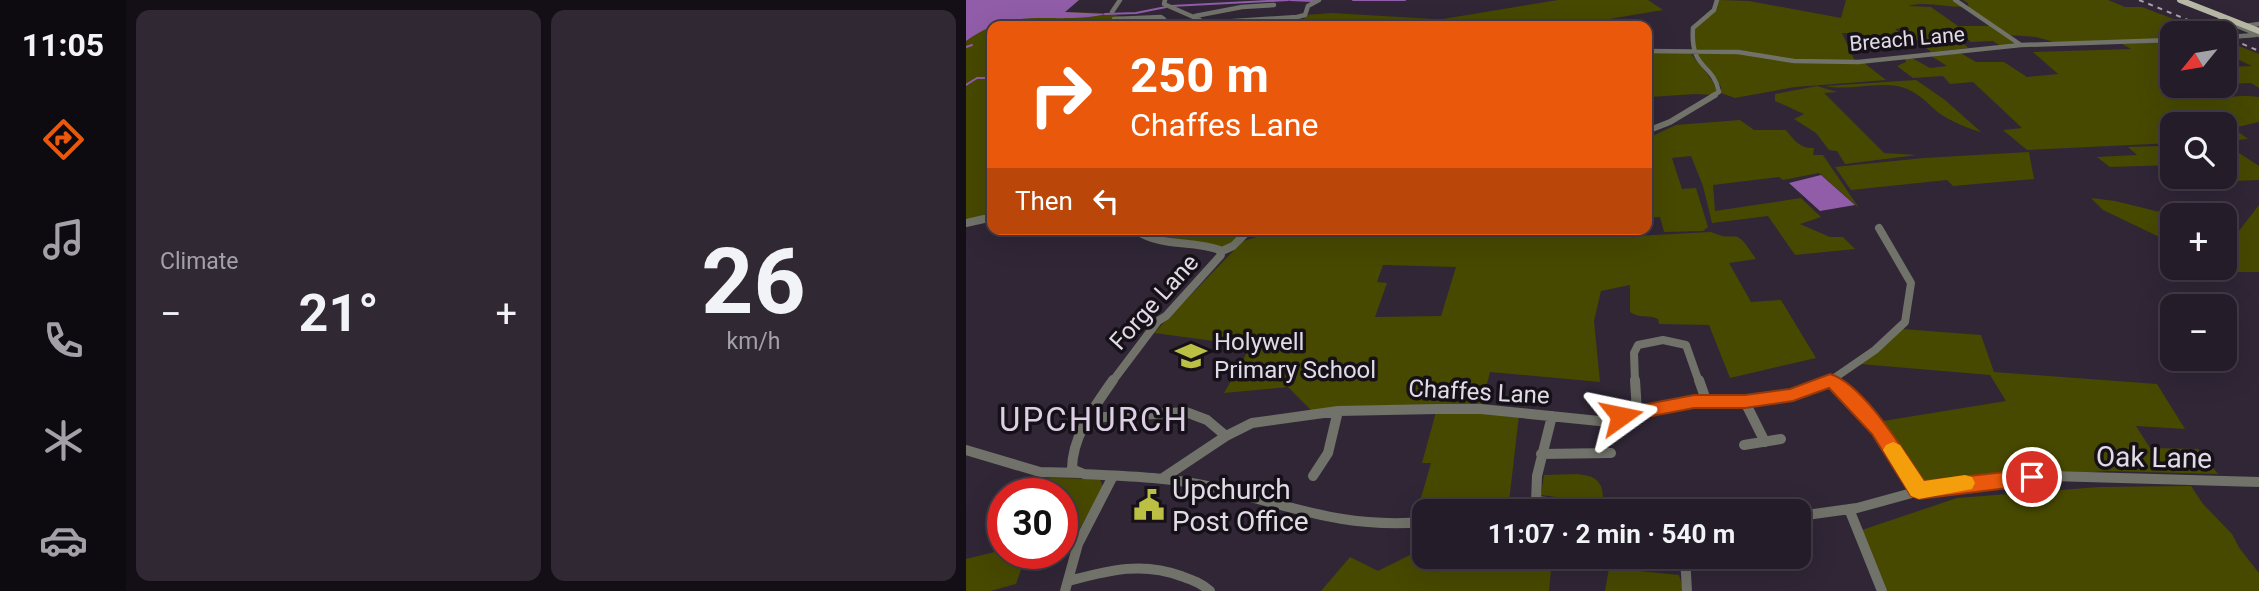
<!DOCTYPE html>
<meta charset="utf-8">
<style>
body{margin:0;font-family:Roboto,sans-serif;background:#302934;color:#f1f3f6;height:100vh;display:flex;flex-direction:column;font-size:26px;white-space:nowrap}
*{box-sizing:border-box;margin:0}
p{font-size:23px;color:#a3a1a8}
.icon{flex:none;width:38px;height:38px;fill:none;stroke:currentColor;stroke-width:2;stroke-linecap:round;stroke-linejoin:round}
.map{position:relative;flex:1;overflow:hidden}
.details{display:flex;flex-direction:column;gap:10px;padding:10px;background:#140f16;width:840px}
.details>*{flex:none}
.hud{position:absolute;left:21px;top:21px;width:665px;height:214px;border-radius:14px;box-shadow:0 7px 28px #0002,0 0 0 2px #413a45;background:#ea580c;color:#fff;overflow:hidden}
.needle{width:46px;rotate:240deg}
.buttons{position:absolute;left:1194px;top:21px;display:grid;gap:14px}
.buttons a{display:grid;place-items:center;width:77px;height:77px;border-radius:14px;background:#241c28;box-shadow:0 7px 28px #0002,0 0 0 2px #413a45;font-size:35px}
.speed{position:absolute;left:21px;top:478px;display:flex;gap:14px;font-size:35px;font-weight:700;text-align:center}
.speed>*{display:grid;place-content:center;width:91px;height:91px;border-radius:50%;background:#241c28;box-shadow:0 7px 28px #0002,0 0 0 2px #413a45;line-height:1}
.speed .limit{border:10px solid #d22;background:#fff;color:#111}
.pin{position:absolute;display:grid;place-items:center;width:60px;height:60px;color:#fff;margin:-30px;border:4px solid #fff;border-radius:50%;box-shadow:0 2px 7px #0007}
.me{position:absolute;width:77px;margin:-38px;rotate:78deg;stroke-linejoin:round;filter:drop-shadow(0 0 5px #0008)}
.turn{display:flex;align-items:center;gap:24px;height:147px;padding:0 28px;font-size:32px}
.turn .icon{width:91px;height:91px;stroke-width:2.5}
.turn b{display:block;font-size:49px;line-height:60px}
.then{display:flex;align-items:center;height:66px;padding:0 28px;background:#0003;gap:14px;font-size:26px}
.big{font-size:52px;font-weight:700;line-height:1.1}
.details .card{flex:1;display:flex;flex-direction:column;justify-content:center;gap:10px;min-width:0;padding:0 24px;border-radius:14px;background:#302934}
.details .dial{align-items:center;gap:0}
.dial b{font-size:91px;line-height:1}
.heat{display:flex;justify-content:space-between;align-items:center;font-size:38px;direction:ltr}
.details .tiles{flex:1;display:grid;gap:10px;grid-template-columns:repeat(2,1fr)}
.trip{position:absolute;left:446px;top:499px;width:399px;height:70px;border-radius:14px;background:#241c28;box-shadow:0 7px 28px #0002,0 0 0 2px #413a45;font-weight:700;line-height:70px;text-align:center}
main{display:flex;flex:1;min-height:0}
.tab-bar{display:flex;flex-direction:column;width:126px;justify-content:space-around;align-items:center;background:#0e0b10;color:#a3a1a8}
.tab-bar .icon{width:49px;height:49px}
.tab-bar .active{color:#ea580c}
.tab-bar b{font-size:32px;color:#f1f3f6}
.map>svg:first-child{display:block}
.green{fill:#474900;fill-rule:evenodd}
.water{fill:#915da9}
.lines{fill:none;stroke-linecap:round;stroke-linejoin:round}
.stream{stroke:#915da9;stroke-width:2}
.minor-far3{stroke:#717269;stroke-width:4.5}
.minor-far2{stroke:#717269;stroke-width:6}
.minor-far1{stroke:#717269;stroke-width:8}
.minor{stroke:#717269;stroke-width:10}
.major{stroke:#b8baa7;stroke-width:6}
.rail{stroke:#a8a1ad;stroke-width:2;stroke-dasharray:5 5;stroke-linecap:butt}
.route{fill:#ea580c;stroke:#983908;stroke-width:2}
.slow{fill:#f59e0b}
.labels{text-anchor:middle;stroke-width:7;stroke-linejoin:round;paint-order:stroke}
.far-street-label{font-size:21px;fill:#e1dbe5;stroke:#161118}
.street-label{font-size:24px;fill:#e1dbe5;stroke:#161118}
.poi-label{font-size:24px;fill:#e1dbe5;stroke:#161118;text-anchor:start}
.near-street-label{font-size:28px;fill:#e1dbe5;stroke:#161118}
.near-poi-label{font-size:28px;fill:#e1dbe5;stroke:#161118;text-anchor:start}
.near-quarter-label{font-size:33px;letter-spacing:2px;fill:#ddd0e4;stroke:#161118}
</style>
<main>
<nav class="tab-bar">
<b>11:05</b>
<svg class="icon active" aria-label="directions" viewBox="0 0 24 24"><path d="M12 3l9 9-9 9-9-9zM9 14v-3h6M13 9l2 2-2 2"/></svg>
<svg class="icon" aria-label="music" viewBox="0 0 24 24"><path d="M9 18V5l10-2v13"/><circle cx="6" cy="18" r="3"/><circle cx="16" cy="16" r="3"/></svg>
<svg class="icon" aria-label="phone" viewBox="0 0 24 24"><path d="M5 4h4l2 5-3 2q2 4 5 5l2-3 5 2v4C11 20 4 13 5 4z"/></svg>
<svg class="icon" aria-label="climate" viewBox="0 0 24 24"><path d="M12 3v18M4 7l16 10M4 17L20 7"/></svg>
<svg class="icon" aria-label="car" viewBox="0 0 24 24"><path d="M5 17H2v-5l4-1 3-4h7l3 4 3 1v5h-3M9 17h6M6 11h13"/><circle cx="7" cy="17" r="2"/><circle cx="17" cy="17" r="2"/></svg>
</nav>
<section class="details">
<div class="tiles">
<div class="card"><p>Climate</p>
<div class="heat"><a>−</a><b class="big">21°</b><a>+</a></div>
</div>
<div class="card dial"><b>26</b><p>km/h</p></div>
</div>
</section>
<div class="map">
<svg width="1293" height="591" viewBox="0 0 1293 591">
<rect width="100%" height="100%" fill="#302636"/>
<!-- green -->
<path class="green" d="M0,0H113L99,12L140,13L158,17L145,19L149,21L146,26H26V215L0,220Z
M592,0H682L697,10L601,26H479L471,20Z
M753,0L783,1L875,18L880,0H986L996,7C978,7 959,1 942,6L965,7L992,26H1024L1052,44L1036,47L1027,41L1005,42L997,36H991L1002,48L965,52L937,28L929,29L936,35L925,41L931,46L911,50L895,33H876L889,61L820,60L784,52L728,50V30L751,9Z
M997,0H1142L1159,7H1176L1239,31L1206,33V39L1095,44L1070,37L1042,35L1003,9L1002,3Z
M366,13L467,19L477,26H337L339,15Z
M1206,41V86C1240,110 1258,92 1293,97V122L1267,128L1282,139L1258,141V124H1206V143L1061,150L1037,130L1056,128L1007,82L984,84L977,76L947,78L931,66L940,62L939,58H946L964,68L981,66L962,54L991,51L1010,62H1038L1061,77L1092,74L1067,52L1165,49L1156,44Z
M1268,44L1293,54V88L1285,83L1258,84V67L1286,66L1258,53V45Z
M681,52H724C732,65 746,76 751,91L748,95L730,94L684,97L687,105H681Z
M729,52H767L801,58L897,62L920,80L829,87L769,98L755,93V87Z
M950,80L979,100L1015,132C1000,128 977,118 967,108C958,99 945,88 931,86C907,82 883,91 860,86Z
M851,86L871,92L858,93L918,153L951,155L879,164L871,151L863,150L850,133L828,119L838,114L809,101V94Z
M774,120L788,130H820C828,140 834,149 848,148L847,155H857L893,208L853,173L817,180L813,177L747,185L749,211L835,198L855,217L834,224L864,237H877L889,249L829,255L802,216L746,223L737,186L725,156L706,158L716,189L730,188L742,227L737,231L698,232L694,217L681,218L682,138L710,125Z
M1258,143L1293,166V180L1241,182L1234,177H1258Z
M1194,146L1206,152V165L1144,167L1131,157L1171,155L1162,147Z
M1063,152L1068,179L987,186L981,180L885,190L869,167L958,158Z
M1125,198L1149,201L1206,215V243L1137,210Z
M1293,205V272H1266L1257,268L1258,229L1272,232Z
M175,229H280L261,247L206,245Z
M296,229H667L669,236L745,232C774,245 766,222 790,259L763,263L785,302L815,300L850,358L764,378L743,325L693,324L692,319C682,314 673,319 664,312V285L635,291L628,321L634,382L524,372L515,407L346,411L322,387L258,393L285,346L188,333L277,241L294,236ZM417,265L490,267L475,316L409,317L421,283L411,282Z
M936,329L1015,335L1028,372L1191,384L1219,429L1170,426L1184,448L1232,449L1252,474L1141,471L954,485L911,422L1040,401L1024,375L894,364Z
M470,412L553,415L543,502L497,511H458V517L449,519L465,463H456Z
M611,474C631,476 638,482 637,503L575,495L578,475Z
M83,478L134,479L137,487L109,537L96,539V494H74Z
M1225,486L1237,504L1266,534L1274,549L1293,573V591H921L896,530L991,498L1133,487Z
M458,548V556L602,557L585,570L583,591H355L384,557L412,571Z
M37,550V553H61L50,584L24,591H0V559Z
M609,557H644V568L713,575L718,591H639L643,568Z"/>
<!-- water -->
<path class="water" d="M0,0H113L99,12L140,14C86,26 51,4 0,41Z
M855,175L889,205L854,211L823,183Z"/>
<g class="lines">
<!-- stream -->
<path class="stream" d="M324,0L347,1
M387,0H439
M205,6L322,0
M139,14L170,13L200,7
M0,47L6,45
M0,85L11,78H26"/>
<!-- minor-far3 -->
<path class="minor-far3" d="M199,0L198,4L232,19
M989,0L1055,45
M146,12L154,0
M229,16L276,7L308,5
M148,19L195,17L198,19L197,24L210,26L234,20
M1254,19L1293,35
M238,23L331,17L339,15L342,6L353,0
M1278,26L1293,24
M1264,37L1289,35
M681,51L772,52L828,61L892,62L1055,45L1206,40
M746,96L753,92C747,62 724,71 727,28L748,10L751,0"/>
<!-- minor-far2 -->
<path class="minor-far2" d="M681,131L704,122L749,95
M11,221L26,217"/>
<!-- minor-far1 -->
<path class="minor-far1" d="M0,223L18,219
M254,252L267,246L284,229
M864,381L909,350L939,322L945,283L913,228
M146,382L192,321L200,316L255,255L254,250C221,239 200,249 167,229
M669,382L668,353L672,345L697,340L720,345L733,382
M861,382H866"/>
<!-- minor -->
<path class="minor" d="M147,380C129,406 106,436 106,469L118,474C159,476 201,477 241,486C322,504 372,529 458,522
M669,380L671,412
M733,380L740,400
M779,402L799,442
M124,418L220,412L241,420L260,436
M778,445L815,439
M0,450L74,472L114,473
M575,454L645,453
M347,476L362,453L372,411
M197,478L260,436L286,423L372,411L471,409H515L633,421L728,401L779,402L827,395L864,381L871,384L913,429L953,490
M570,501L571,476L586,416
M883,509L916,591
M519,511L570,501L673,511
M833,516L891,508L964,488L1031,479L1085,476L1293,482
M719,556L721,591
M102,581C141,571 175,561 215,576C226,580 235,583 244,591
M99,591L112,544L147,476"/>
<!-- major -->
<path class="major" d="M1214,0L1293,31"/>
<!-- rail -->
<path class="rail" d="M1173,0L1254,33
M1258,36L1293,51"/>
</g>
<!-- route -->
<path class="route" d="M864,374C898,384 938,452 958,481L1066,469L1074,472L1077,477L1074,483L1066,485L953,499L945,496L906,434L863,388L827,401L779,408H728L655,422L648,420L646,416L648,411L655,409L728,395H779L824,389Z"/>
<!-- slow -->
<path class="slow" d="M927,442L934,445L958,481L999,475L1006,477L1009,483L1006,489L953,499L945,496L917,450L920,445Z"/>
<!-- icons -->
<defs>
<symbol id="school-bare" viewBox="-9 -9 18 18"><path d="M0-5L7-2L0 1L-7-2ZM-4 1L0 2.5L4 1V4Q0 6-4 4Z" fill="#bbc045" stroke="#161118" stroke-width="2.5" paint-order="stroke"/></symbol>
<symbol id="civic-bare" viewBox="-9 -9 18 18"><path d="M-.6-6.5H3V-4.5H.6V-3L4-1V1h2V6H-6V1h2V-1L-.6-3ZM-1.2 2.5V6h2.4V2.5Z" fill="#bbc045" stroke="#161118" stroke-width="2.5" paint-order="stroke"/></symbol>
</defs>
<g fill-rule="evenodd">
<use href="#school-bare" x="203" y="334" width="44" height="44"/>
<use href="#civic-bare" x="161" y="483" width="44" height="44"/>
</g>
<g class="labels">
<!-- far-street labels -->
<g class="far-street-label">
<text transform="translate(941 39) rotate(-5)" y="7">Breach Lane</text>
</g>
<!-- street labels -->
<g class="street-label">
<text transform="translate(188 302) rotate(-48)" y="8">Forge Lane</text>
<text transform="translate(513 392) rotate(3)" y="8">Chaffes Lane</text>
</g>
<!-- poi labels -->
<g class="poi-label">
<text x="248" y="350">Holywell<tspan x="248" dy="28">Primary School</tspan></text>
</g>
<!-- near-street labels -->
<g class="near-street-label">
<text transform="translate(1188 457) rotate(1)" y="10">Oak Lane</text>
</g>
<!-- near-poi labels -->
<g class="near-poi-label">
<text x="206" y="499">Upchurch<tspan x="206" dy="32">Post Office</tspan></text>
</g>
<!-- near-quarter labels -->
<g class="near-quarter-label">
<text x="128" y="431">UPCHURCH</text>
</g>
</g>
</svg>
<div class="buttons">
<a><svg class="needle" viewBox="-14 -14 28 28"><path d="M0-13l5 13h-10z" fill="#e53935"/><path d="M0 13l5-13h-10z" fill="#a3a1a8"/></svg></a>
<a><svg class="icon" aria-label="search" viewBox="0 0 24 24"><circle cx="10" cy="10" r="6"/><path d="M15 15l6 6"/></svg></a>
<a>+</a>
<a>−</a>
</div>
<div class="speed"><div class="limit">30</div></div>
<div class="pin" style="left:1066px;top:477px;background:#d93025"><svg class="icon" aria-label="arrive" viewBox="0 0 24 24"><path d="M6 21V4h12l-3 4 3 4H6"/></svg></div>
<svg class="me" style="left:655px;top:416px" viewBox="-20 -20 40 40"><path d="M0-17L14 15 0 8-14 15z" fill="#ea580c" stroke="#fff" stroke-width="4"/></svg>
<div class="trip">11:07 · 2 min · 540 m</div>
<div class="hud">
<div class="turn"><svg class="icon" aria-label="right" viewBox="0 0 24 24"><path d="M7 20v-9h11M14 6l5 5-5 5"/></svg><div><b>250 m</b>Chaffes Lane</div></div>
<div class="then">Then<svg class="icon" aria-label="left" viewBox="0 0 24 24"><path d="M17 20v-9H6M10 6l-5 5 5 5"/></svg></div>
</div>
</div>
</main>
